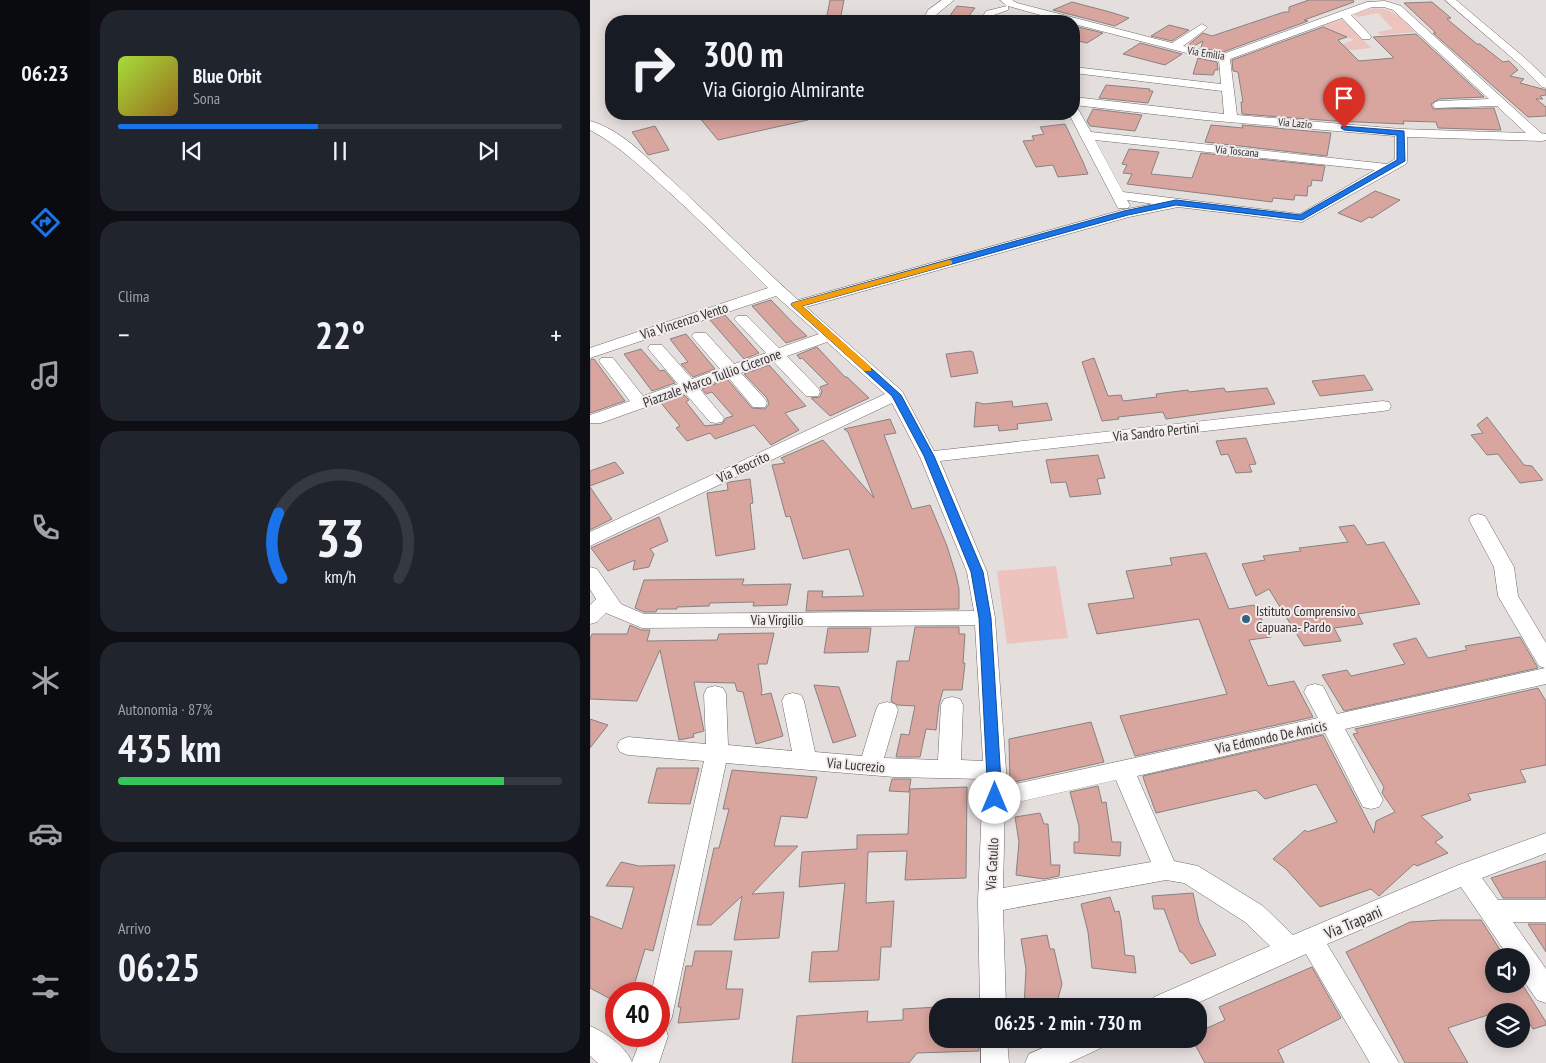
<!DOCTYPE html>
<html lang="it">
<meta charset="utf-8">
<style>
body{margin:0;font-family:"PT Sans Narrow",sans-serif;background:#20242c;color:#f1f3f6;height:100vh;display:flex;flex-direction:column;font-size:19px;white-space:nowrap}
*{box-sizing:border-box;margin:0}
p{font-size:16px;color:#9ea1a6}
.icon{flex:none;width:28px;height:28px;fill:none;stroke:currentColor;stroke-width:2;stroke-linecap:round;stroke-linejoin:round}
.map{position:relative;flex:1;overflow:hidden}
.details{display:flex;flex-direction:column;gap:10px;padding:10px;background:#0d0f14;width:500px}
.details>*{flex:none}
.guide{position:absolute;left:15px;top:15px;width:475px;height:105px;border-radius:20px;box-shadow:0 2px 12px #0003;background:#171b24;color:#f1f3f6;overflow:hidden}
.tools{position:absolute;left:895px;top:948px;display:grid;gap:10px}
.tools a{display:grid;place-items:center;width:45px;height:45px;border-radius:50%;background:#171b24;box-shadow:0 2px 12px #0003;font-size:25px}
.speed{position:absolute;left:15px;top:982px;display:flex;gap:10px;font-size:25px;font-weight:700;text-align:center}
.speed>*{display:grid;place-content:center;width:65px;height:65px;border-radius:50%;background:#171b24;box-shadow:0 2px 12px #0003;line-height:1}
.speed .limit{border:8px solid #d22;background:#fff;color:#111}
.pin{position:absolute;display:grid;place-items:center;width:42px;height:42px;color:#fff;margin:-51px -21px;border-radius:50% 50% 50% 0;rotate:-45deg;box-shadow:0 0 5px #0007}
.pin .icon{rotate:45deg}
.me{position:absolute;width:55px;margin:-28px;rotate:0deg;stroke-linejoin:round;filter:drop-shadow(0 0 4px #0008)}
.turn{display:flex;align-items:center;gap:18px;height:105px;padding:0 15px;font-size:22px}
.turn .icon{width:65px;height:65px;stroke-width:2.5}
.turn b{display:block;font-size:35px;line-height:42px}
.big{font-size:38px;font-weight:600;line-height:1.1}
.details .card{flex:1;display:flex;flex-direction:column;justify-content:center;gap:8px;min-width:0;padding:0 18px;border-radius:20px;background:#20242c}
.details .dial{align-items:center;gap:0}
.dial svg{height:130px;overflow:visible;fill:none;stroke:#363941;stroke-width:7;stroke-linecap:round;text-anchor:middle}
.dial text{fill:#f1f3f6;stroke:none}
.song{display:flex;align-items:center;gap:15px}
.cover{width:60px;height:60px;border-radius:8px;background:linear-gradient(135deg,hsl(80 70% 55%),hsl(40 70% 35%))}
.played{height:5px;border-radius:2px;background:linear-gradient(90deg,#1a73e8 45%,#363941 45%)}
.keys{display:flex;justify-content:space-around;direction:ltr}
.heat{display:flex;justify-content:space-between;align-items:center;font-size:28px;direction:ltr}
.charge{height:8px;border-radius:4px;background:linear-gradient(90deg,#34c759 87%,#363941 0)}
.trip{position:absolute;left:339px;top:998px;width:278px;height:50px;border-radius:20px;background:#171b24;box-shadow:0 2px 12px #0003;font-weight:600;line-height:50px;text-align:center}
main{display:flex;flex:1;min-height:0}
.dock{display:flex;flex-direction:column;width:90px;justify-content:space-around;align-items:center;background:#090b0e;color:#9ea1a6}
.dock .icon{width:35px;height:35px}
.dock .on{color:#1a73e8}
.dock b{font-size:22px;color:#f1f3f6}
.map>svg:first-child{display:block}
.green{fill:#edc3be}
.building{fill:#d9a59f;stroke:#888282}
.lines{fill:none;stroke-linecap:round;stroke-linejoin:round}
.minor-casing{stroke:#6e6968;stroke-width:1}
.minor{fill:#fff;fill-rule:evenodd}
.route{fill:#1a73e8;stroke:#114b97}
.slow{fill:#f59e0b}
.poi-dot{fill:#316481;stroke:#f1ebeb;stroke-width:2}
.labels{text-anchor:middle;stroke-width:4;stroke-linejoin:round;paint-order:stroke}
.far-street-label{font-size:11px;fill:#323030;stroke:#f1ebeb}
.street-label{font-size:14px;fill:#323030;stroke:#f1ebeb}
.poi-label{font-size:14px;fill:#323030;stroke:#f1ebeb;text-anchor:start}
.near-street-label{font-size:16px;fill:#323030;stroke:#f1ebeb}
</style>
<main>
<nav class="dock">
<b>06:23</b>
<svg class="icon on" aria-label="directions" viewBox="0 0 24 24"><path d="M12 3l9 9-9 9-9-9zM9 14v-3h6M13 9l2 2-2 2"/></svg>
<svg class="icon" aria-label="music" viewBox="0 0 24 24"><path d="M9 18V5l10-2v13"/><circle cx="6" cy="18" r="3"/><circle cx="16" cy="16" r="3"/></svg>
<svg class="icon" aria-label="phone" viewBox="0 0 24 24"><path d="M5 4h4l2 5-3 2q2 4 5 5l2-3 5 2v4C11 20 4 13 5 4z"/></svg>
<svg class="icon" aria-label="climate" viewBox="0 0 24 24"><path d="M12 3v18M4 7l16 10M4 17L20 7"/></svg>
<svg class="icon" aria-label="car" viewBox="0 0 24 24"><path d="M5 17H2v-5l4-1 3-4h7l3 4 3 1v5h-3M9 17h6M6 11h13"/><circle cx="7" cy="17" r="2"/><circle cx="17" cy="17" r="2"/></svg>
<svg class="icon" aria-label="filters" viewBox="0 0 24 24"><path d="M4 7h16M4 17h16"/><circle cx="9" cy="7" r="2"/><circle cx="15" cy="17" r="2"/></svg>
</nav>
<section class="details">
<div class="card">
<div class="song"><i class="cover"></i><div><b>Blue Orbit</b><p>Sona</p></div></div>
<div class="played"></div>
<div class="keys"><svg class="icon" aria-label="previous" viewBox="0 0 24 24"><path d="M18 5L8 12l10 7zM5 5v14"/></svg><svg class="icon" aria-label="pause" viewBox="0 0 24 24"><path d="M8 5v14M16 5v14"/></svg><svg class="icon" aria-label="next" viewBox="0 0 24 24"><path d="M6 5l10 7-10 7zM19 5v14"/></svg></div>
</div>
<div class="card"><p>Clima</p>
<div class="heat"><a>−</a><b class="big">22°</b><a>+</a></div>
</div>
<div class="card dial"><svg viewBox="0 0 100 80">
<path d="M14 69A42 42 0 1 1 86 69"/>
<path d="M14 69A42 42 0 0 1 12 29" stroke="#1a73e8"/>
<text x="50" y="56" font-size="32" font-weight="700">33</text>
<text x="50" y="72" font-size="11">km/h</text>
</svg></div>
<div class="card"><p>Autonomia · 87%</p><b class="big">435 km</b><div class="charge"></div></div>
<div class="card"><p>Arrivo</p><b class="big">06:25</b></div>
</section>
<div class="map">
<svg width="956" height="1063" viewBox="0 0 956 1063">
<rect width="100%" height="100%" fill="#e4dedd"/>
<!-- green -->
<path class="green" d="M780,9C802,6 811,18 825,32L791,35L788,32L803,29L788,13L768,17L764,14Z
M753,19L781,48L742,52L684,70L764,40L731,26Z
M466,566L478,638L417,644L407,571Z"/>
<!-- building -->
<path class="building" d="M240,0H254L250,21H236Z
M719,0H763L764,2L714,20L718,21L633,52L611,48L613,41L604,46L598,45L613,33L622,36L694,12H699V7Z
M482,2L520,12L539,18L525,26L463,10Z
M842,2L861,18L857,19L887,44H890L913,62L919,61L928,70L920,76L934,79L930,83L956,90V95L950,96L953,99H946L956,107V116L938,117L843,33H846L814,3Z
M367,6L385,8L375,21H356Z
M579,25L599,30L582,41L561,36Z
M484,26L513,33L497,43L484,40Z
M733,27L757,37L748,40L769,61L804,58L783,37L826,34L894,97L849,99L841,104L843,109L904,108L911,130L848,128L846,122L813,121L814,124L744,121L652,114L651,102H653L648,72L643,71L642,60Z
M550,43L592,54L575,65L533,54Z
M608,58L627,62L628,70H625L623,75L603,74Z
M516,85L560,89L559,91H563L558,103L509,98Z
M503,109L552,115L545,131L500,126L497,121Z
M125,114H217L218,120L128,140L109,117Z
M475,124L493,162L498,174L468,177L463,165L446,167L433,141L444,140L442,136L454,134L450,127Z
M621,125L653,128L652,125L741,133L737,156L615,142Z
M65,126L79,150L58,155L42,132Z
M539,149L569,152L561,174L602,178L611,153L735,166L732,181L722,180L721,186H718L717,196L705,195L704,200L683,198L682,202L537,184L542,174L533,173L537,165L532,164Z
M785,191L810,200L782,218L779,217L771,222L748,213Z
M181,300L205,325L217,336L196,343L162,306Z
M135,315L161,344L169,353L154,359L120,320Z
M96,334L125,369L103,377L91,364L98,362L80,339Z
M227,347L255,377H257L279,398L240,416L221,398L230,397L232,391L230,387L238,384L212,358L210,359L207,355Z
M51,349L70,371L74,370L85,383L62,391L34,354Z
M380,351L383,352L388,373L361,377L356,354Z
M504,358L518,396L531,395L533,401L567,397L566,394L598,390L599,392L634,388L636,392L677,388L685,404L576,419L573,412L528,417L529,419L512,421L492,362Z
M4,359L35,401L0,413V360Z
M179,365L216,406L195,413L209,430L181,445L164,425L125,439L120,433L97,441L86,428L90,426L71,403L94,395L99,400L96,402L115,426L132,424L136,418L143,416L122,392L116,394L112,389L137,379L162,408L175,409L179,404L177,398L154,374Z
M774,375L783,390L730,396L722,381Z
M422,401L423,407L457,403L462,420L427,424L428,429L409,431L408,425L384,427L386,402L394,404Z
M897,417L934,465L942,466L953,480L930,483L908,454L897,455L881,435L893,433L887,425Z
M300,419L306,433L294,435L322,509L340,505L357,546L366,575L369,589V609L216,611L218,591H233L232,597L274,596L259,549L213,559L200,516L196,517L182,465L195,463L191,458L233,440L284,498L258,432L254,429Z
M656,438L666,464L659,465L662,472L646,473L638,454L631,455L626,441Z
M508,455L515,478L507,479L511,494L480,497L476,482L461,483L456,460Z
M25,462L34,473L0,486V471Z
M160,479L163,503L160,504L165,549L126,556L117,493L138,490L137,483L140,482Z
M0,487L22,519L0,530Z
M69,517L78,541L60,549L64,554L59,567L43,570L45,560L18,571L1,548Z
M764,525L777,545L794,542L830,604L768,614L773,624L744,628L751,641L714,646L679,589L666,596L652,564L675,560L673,556L711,551L709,548L758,542L749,527Z
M616,553L639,609L664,605L681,637L659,640L678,686L704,681L723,717L545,756L530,716L637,694L609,619L507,634L498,604L544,598L536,571L582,565L580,558Z
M154,579L152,585L201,584L197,605L163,606L164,602L120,603L119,606L87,607V609H67L66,612H54L45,608L54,580Z
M40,625L51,630H60L57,641L127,640L129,634L184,633L177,664H168L172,690L171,695L181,693L193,736L166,744L153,692L147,691L145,683L104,682L114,731L103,734L104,737L89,740L70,650L47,701L0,699V639L2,634H37Z
M325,627H369V634H375L373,663H375L372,690H353L349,705L346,730L336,729L330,757H306L311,734L319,735L325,706L307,705L301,701L307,661H319Z
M238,628H281L278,652L234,653Z
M930,637L948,668L754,711L732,675L757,670L761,676L815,664L803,644L826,638L838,658L877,650L875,646Z
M224,685L249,687L266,736L243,743Z
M948,688L956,701V765L930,770L936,782L878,794L881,800L831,816L853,837L845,842L858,853L827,866L824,864L789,896L781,889L730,907L696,869L683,859L715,830L717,832L747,822L726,784L675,799L666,790L566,813L554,780L553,776L733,735L784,833L786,821L805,812L792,793L794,787L763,734L768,733L765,729Z
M0,719L18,725L0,748Z
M501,722L514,762L420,783L419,739Z
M67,768H109L100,804L58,803Z
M142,770L227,777L217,818L191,816L184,846H208L162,894L194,892L189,938L144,940L152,896L121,925H107L124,848H129L139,809H133Z
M302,779H321L319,792L299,791Z
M508,786L512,803L516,802L522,842H531L530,856L484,853V842H489V826L480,792Z
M377,787L376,878L315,880L317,851L278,852L276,903L304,901L301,947H291L289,980L219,982L222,952L248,951L255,883L209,887L212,852L267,849V835L318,834L320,789Z
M450,813L454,824H458L461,865H470L469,876L454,879L426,875L429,842L425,817Z
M956,861V898H913L901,878Z
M31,862L49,866L85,865L63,951L55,949L42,992L26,994V1002L0,988V916L32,929L44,887L16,886Z
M603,893L609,922L626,955L601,964L592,952H590L574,909H564L562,896Z
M520,897L525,912L529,911L531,920L535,955L544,956L546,973L502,968L498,932L491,904Z
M852,920H891L914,956H904V984H932L956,1022V1025L943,1029L927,1006L904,1011V1013L858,1028L878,1063H815L756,952L820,922Z
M938,924H956V952Z
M457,935L460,949H464L472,984L466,1006H434L436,969L431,939Z
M105,951H142L136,989H153L149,1019L88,1023L91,1007H88L96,966H102Z
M722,967L751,1018L688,1050L694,1063H615L602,1039H608V1032L635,1020L629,1007Z
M348,1007V1039H389V1051L327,1053L319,1063H202L207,1016L278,1011L277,1022L313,1020V1009Z"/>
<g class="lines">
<defs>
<path id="minor" d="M352,0H364L347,14L343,21H333L338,10Z
M410,0H422L427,3L582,43L612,24L617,27L616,29L593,46L633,54L777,2L795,1L811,6L951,133L956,134V140L952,141L817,137V161L816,164L712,222L588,207L539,217L216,307L312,391L344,451L793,401L799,402L801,406L799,410L793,411L350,461L397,572L405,618L416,770V786L728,718L714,692L717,686L725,684L733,686L747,714L955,668L949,666L908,596L904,567L879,520L881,516L888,514L895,516L924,567L928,596L956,643V684L755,729L793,800L789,807L781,809L773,807L735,733L547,776L584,861L608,866L673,906L703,935L866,866L956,833V853L892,878L908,900H956V922H923L956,969V1003L947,1000L931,977V956H918L871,887L737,944L809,1063H780L716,954L601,1006H560L564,997L680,946L655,922L594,883L576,880L413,910L416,1006H390L388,901L393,779L304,777L136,763L82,1017L78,1026L75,1027L78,1036L69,1063H8L0,1056V1026C15,1032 36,1047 42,1062L52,1036H69V994H61L114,761L38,755L30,752L27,746L30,740L38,737L116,744L114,694L117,688L125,686L133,688L136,694L138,745L202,751L192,701L195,695L203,693L211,695L214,701L225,752L272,756L286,710L289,704L297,702L305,704L308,710L294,758L348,760L351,705L354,699L362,697L370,699L373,705L371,760L393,761L385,625L52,628L16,613L7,622L0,624V605L6,599L0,589V567L7,569L31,604L54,614L384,611L377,572L330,457L302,403L0,546V532L295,394L237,342L197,356L228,388L230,392L228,396H216L183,361L151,373L175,399L177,403L175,407H163L138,377L109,388L134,418L132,422L126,423L120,422L95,393L11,423H0V415L40,401L9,361L11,358H23L53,396L88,384L60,351L58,348L60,345H72L102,379L130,369L104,339L102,336L104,333H116L144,364L176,353L147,322L144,319L147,316H157L189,348L229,334L186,296L0,358V348L178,288C145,255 113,223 79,192C53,169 30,146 0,130V121C30,129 55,156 77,176C122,217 163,260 208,300L532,210L563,204L537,200L540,205L538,208H528L479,114H484V108L488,109L501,132L797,164L805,159V136L615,120L484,105V97L634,114L632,91L484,73V67L631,84L629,60L612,57L484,24V21H472L418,6V10L404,15L400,21H390L396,11L417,6ZM782,7H794L803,10L899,99L849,101L845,102L843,105L845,108L907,106L936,133L811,129L647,115L640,59L752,18L772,39H780L781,37L780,35L761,15ZM505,140L785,170L710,214L533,192ZM526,780L561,862L413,888L415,805Z
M855,0H866L936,59L956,78V88L952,87L928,63Z
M391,1039H417L419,1063H391Z
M473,1039H515L511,1048L479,1063H435L439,1054Z"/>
</defs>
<!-- minor casing -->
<use href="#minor" class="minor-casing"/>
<!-- minor -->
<use href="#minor" class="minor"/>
</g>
<!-- route -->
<path class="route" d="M752,126L814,131L815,161L712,220L586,205L538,215L212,306L311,395L344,456L393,572L401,618L412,798L410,802L405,803L400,802L398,798L389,618L381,572L334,456L302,396L201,305L202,303L534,211L586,200L710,215L807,160V135L754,130L751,128Z"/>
<!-- slow -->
<path class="slow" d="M359,260L362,261V264L212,306L281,367V371H274L201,305L202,303Z"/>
<!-- markers -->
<circle class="poi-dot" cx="656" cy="619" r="5"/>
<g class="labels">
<!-- far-street labels -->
<g class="far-street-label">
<text transform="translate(616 53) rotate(9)" y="4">Via Emilia</text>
<text transform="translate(705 123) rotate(5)" y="4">Via Lazio</text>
<text transform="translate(647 151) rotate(6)" y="4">Via Toscana</text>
</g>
<!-- street labels -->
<g class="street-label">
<text transform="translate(94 321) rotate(-18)" y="5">Via Vincenzo Vento</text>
<text transform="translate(122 378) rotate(-20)" y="5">Piazzale Marco Tullio Cicerone</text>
<text transform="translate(566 432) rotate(-6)" y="5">Via Sandro Pertini</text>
<text transform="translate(153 467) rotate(-25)" y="5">Via Teocrito</text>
<text x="187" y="625">Via Virgilio</text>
<text transform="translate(681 737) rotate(-12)" y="5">Via Edmondo De Amicis</text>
<text transform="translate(266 765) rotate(5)" y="5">Via Lucrezio</text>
<text transform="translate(402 864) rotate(-87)" y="5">Via Catullo</text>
</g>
<!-- poi labels -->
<g class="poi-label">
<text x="666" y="616">Istituto Comprensivo<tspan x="666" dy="16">Capuana- Pardo</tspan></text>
</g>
<!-- near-street labels -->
<g class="near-street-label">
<text transform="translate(763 922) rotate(-23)" y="6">Via Trapani</text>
</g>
</g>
</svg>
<div class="tools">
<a><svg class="icon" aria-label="sound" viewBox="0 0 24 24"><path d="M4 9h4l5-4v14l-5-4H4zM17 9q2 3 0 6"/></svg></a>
<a><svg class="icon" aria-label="layers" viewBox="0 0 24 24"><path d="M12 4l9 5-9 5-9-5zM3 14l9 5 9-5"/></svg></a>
</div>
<div class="speed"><div class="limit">40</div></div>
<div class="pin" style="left:754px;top:128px;background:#d93025"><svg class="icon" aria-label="arrive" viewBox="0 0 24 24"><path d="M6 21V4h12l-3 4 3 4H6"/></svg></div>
<svg class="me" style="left:405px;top:798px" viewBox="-20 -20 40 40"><circle r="19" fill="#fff"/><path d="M0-13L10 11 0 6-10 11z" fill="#1a73e8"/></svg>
<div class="trip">06:25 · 2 min · 730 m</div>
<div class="guide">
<div class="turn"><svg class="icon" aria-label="right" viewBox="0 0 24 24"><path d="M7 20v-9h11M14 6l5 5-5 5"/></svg><div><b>300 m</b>Via Giorgio Almirante</div></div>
</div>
</div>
</main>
